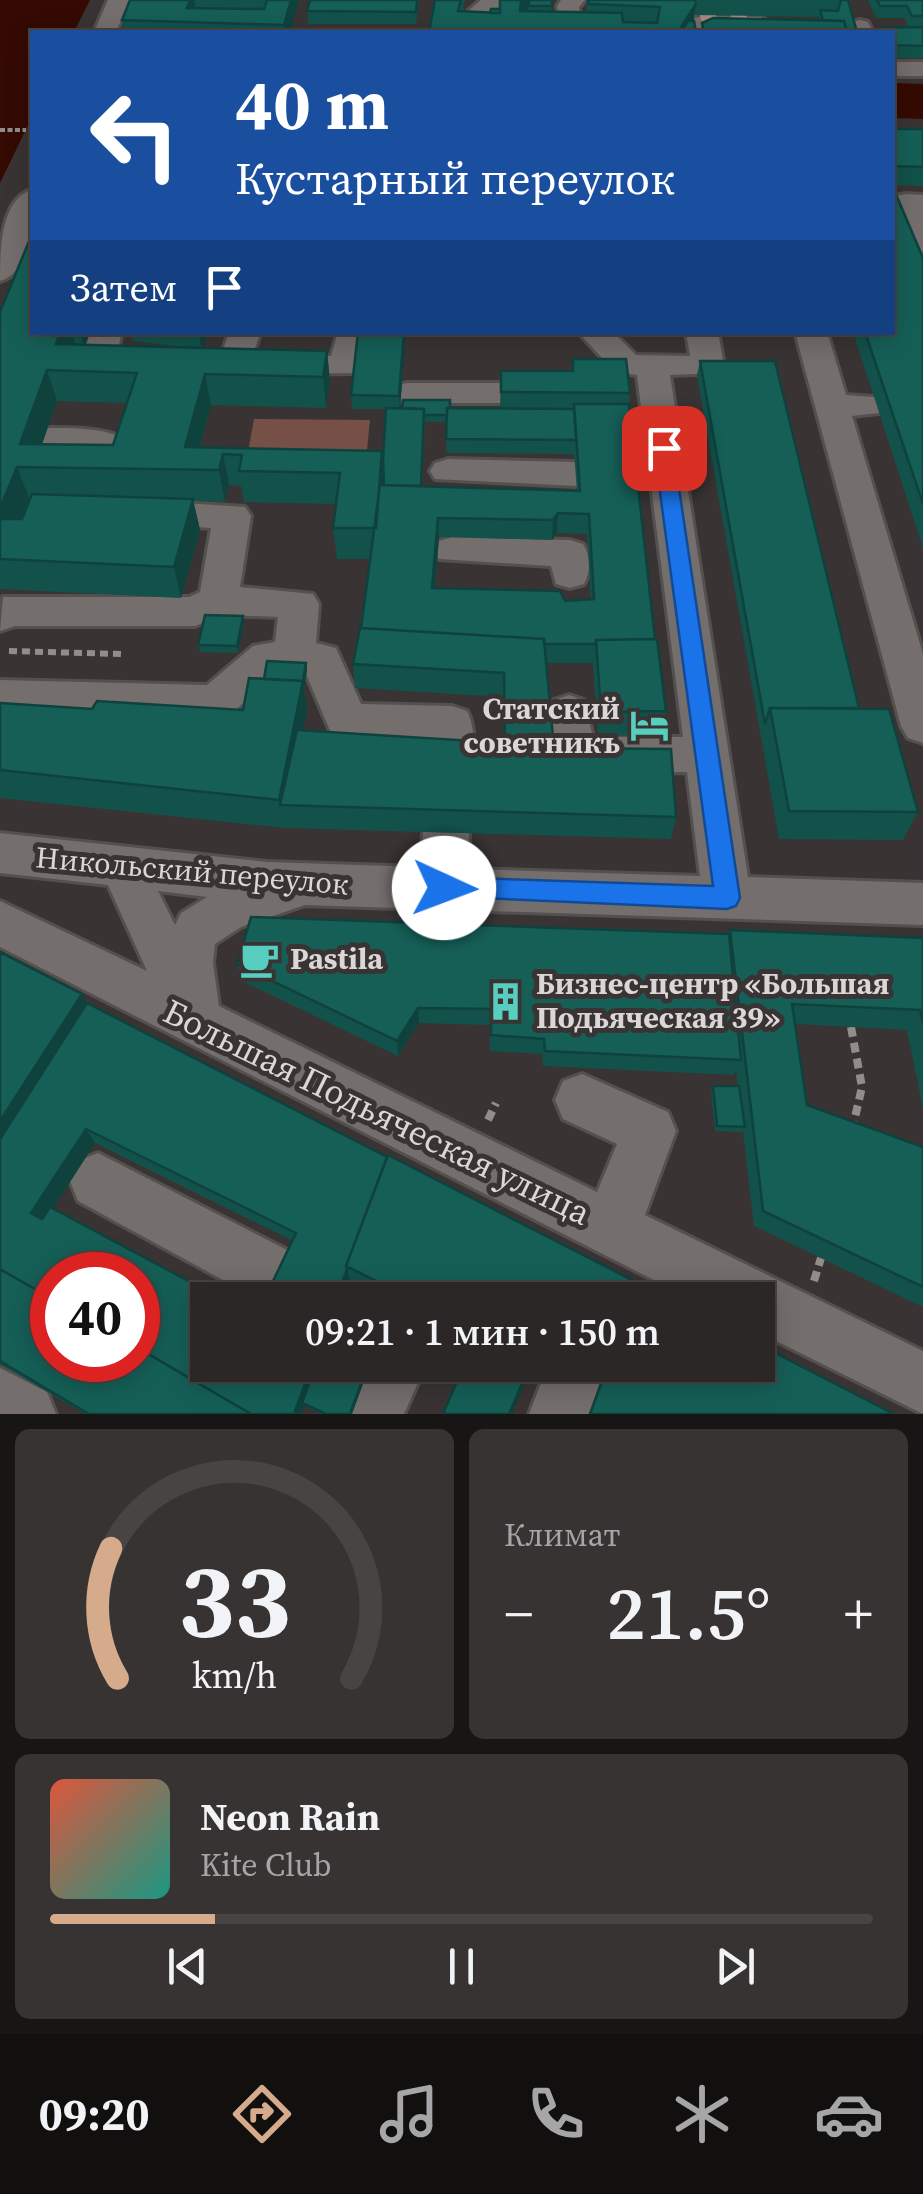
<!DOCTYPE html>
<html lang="ru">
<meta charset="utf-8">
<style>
body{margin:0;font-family:"Source Serif 4",serif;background:#373332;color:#f1f3f6;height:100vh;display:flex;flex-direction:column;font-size:38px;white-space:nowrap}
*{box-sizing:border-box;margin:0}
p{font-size:32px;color:#a6a5a7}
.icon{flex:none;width:55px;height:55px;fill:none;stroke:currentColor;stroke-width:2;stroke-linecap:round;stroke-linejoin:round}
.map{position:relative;height:1414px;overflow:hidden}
.drawer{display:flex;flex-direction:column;gap:15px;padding:15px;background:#181515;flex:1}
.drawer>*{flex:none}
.banner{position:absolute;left:30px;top:30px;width:865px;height:305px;border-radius:0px;box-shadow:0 5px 25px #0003,0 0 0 2px #474443;background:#1a4fa0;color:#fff;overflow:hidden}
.speed{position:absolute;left:30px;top:1252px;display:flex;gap:20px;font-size:50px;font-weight:700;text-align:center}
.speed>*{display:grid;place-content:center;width:130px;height:130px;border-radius:50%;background:#2b2726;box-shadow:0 5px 25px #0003,0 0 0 2px #474443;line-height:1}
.speed .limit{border:15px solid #d22;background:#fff;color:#111}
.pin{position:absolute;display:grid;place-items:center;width:85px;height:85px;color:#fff;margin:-42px;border-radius:20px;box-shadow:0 5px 15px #0006}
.me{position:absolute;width:110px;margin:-55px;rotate:92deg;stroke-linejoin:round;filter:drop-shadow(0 0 8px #0008)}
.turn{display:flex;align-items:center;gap:35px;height:210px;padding:0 40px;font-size:45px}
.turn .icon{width:130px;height:130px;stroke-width:2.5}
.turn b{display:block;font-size:70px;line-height:85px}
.then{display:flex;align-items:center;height:95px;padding:0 40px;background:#0003;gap:20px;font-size:38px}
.big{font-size:75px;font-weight:600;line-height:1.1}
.drawer .tile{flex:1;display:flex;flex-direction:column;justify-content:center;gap:15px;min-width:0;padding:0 35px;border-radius:15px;background:#373332}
.drawer .dial{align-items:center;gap:0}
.dial svg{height:260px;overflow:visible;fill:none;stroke:#474443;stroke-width:7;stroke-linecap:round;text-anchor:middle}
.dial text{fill:#f1f3f6;stroke:none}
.song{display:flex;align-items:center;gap:30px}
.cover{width:120px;height:120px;border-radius:15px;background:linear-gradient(135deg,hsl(10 70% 55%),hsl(170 70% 35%))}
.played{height:10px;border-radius:5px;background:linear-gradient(90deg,#d6ab8b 20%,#474443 20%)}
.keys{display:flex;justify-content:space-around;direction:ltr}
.heat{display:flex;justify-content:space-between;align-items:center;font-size:55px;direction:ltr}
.drawer .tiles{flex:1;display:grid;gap:15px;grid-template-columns:1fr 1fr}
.tile:last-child{grid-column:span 2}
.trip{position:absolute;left:190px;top:1282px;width:585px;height:100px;border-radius:0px;background:#2b2726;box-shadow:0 5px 25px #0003,0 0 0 2px #474443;font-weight:600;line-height:100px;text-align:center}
.tabs{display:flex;height:160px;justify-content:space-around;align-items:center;background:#11100f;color:#a6a5a7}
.tabs .icon{width:70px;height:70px}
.tabs .on{color:#d6ab8b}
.tabs b{font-size:45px;color:#f1f3f6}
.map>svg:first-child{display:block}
.green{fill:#765046}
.water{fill:#340a02}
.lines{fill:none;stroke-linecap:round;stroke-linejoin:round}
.minor-casing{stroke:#54504f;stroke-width:6}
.path-far2{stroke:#918d8c;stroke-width:4;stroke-dasharray:5 2.5;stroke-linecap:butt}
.path-far1{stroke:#918d8c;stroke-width:6;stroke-dasharray:8 5;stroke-linecap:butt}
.path{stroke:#918d8c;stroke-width:8;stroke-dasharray:10 6;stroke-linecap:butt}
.minor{fill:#746e6d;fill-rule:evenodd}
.tree{fill:#a5877f}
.wall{fill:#12524b;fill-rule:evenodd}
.shaded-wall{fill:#0f423d}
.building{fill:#155f57;stroke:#0f423d;stroke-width:2.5;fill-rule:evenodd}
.route{fill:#1a73e8;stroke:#114b97;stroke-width:2.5}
.labels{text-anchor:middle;stroke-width:10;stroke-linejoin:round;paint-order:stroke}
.poi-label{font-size:30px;font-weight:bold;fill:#dad7d6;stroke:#393433;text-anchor:start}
.street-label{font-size:30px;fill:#dad7d6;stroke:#393433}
.near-street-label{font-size:35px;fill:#dad7d6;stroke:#393433}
</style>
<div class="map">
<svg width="923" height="1414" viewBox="0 0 923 1414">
<rect width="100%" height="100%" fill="#393433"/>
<!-- green -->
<path class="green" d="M254,419L370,420L365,469L245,468Z"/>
<!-- water -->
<path class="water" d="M0,0H90L74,32H32V117L0,183Z
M893,83L923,84V119L893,118Z"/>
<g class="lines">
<defs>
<path id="minor" d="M108,0H130L116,32H94Z
M481,0H508L487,16H471L468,11Z
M561,0H585L579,7L580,19L637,22L642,32L560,31L557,6Z
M703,16L761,17L773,24L761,31L686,32L695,18Z
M860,20L868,22L873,32H851L852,22Z
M892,62H923V76H892Z
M32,190C34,216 32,273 0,281C0,254 0,198 32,190Z
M906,194L923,195V253L908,244L892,204L896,196Z
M90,332H122L118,349L153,352L157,359L141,369L87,365L83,358Z
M229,332H261L247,369L235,372L219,362Z
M338,332H370L356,373L272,374L256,364L272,354L331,356Z
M578,332H613L636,355L690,356L686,332H718L724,366L720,373L670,375L748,877L923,883V925L305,905L241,927L215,944L213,963L219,1006L597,1192L617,1144L563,1119L555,1100L563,1081L582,1074L668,1112L676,1131L645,1215L923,1351V1414L758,1332V1300H693L0,947V901L147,971L108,885L0,873V833L267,862L421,867L423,833L430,819L446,814L462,819L469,833L468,869L700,876L687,772L573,773L557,767C548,748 544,719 554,700L569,695L584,700L593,737H683L637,375L615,372ZM158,891L207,897L181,913L175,925Z
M795,332H827L846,395L888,398L893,405L888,412L852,416L923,654V743L908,738L901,726Z
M553,376L565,379L570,386L558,400L546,403H407L395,400L390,393L395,386L407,383H537Z
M44,428C75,428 126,426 146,456L141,464L128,467L87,451L32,447L27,439L32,431Z
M448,459L576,462L589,466L594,474L589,482L576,486L435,479L430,471L435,463Z
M138,500L245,507L251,516L240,587L313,594L319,604L316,643L336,648L361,704L452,706L467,711C477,730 474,757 465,776L449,781L433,776L427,763L429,739L346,738L331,733L306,674L277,673L231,714L216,718L0,712V680L207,685L253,646L275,642L278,617L224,615L195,626H15L0,631L3,597H189L200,592L211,528L125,522L119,513L125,504Z
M452,537L570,540L583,544C591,557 591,570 584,584L570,588L556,584L551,566L439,559L433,550L439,541Z
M98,1153L287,1250L295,1271L287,1292L266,1300L245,1292L78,1201L70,1181L78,1161Z
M363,1365H426L404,1414H350L346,1404Z
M548,1365H610L591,1414H529Z
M0,1368L47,1392L56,1414H0Z"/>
</defs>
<!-- minor casing -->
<use href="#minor" class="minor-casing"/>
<!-- path-far2 -->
<path class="path-far2" d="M0,130H26"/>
<!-- path-far1 -->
<path class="path-far1" d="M9,651L122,654"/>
<!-- path -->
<path class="path" d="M851,1027L862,1087L853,1126
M488,1120L496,1103
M814,1281L821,1258"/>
<!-- minor -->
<use href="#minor" class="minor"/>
</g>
<!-- trees -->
<g class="tree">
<circle cx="708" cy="16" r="8"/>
<circle cx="739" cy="16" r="8"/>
</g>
<!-- wall -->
<path class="wall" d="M130,0H299L290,32H124L122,20Z
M310,0H419L416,24H308L307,11Z
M428,0H465L463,8L470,12L490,13L500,9L552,0L551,12H587L586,0H851H848L857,32H701L702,23L820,20L819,17L694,15V21L429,32L435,0Z
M868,0H923V58H892V32H878L879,28H908L904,18H876Z
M892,129H923V186L893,185L923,258V548L853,332H892Z
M0,312L32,332H90L85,345L192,348L133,341L131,332H209L202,348L327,351L330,382L326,408L211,405L200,447L383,459L386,409H352L351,395L405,342L400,408L500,409L501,371H572L573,359L630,393L629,404L655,639L666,711L661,735L598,736L593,663H546L554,748L676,817L671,839L285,828L0,798V703L92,709L243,710L264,679L306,663L307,670L304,688L307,710L303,731L504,743L503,697L355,688L353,664L361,628L370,559H337L333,528L336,504L244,502L241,486L229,485L225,502L193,501L200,530L181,598L0,589ZM57,401L127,403L113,445L42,444ZM425,422H447L446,453L574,454V452L577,491L422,486ZM29,498H31L22,519H20ZM557,533L587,534L591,600L565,601L435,588L439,537L552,540Z
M271,332H345L344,336Z
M700,361L859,708L918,812L903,840L779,839L697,375Z
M243,616L244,623L238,653L200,652L198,645Z
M730,930L923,938V1109L907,1030L795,1024L807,1105L923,1147V1307L754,1226L743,1130L742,1132L715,1131L711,1091L713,1086H738L736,1070L734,1075L543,1066L542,1054L490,1051V1025L419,1023L398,1056L242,981L237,964L729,934Z
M0,952L87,1003L387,1157L671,1300H390L350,1280L343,1300L293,1241L95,1143L53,1208L208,1300L352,1414H321L304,1406L301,1414H85L0,1364Z
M594,1365H758L894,1414H589L604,1371Z"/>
<!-- shaded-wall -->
<path class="shaded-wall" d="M190,0H194L196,13L187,8Z
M291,0H299L290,32H284V25Z
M500,0H529L528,12L500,16Z
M696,4L693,21L687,32H678Z
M60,332H72L76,347L56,344Z
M80,332L90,333L84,347Z
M198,332H209L202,349Z
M405,332V342L400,410L399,396Z
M327,351L330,382L326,408L323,377Z
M47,370L57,401L34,467L20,444Z
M205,374L211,405L194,470L185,447Z
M382,451L384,491L376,528Z
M223,454L229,485L225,502L219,470Z
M17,467L29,498L8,550L0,530V508Z
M193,499L200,530L181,598L174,567Z
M558,513L557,533L552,540L553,520Z
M438,518L439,537L433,608L432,588Z
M243,616L244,623L238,653L237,646Z
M306,663L307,670L304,688L307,710L289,806L280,805L279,800Z
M82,994L95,1019L0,1170V1121Z
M418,1008L419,1023L398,1056L397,1041Z
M86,1129L95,1143L42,1226L31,1213Z
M347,1269L350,1280L343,1300H336Z
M312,1365H319L302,1403L304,1406L301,1414H294Z
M368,1365H370L352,1414H350Z
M530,1365H532L512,1414H509Z"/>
<!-- building -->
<path class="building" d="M130,0H190L187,8L264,9L267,0H291L284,25L122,20Z
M310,0H417L416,12L307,11Z
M435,0H461L458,11L500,13V0H521L520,11L622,13L623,22L657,23L660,7L589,4L588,0H695L696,4L678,32H429Z
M529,0H552V6H529Z
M841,0H848L857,32H847L844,21L823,20L820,10L838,11Z
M877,0H923V16H912L907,6H880Z
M491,9H500V13H490Z
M713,18L844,21L847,32H704L702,23Z
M688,21H694L696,32H681Z
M923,27V46L892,45V32H881L879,28Z
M309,29L324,30L323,32H308Z
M892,129H923V167L892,166Z
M892,185L923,258V504L865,332H892Z
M32,234V332H60L56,344L327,351L323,377L205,374L185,447L382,451L376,528H333L340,473L239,471L242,455L223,454L219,470L17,467L0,508V312ZM47,370L137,373L113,445L20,444Z
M358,332H404L399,396L351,395Z
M573,359H626L630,393L501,392V371H573Z
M700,361H775L859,708H770L765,724Z
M403,400H450V408H447V415H424V409L402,408Z
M574,404H629L655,639L596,640V644H544V639L361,628L380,485L580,491ZM558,513L589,514L594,599L565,601L560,591L432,588L438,518L553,520Z
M386,408L424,409L421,486L384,485L383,459Z
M447,408L574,409L576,440L446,439Z
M32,494L193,499L174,567L0,559V519H22Z
M205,615L243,616L237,646L198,645Z
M360,628L544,639L554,748L671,749L676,817L280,805L297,730L505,743L504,673L353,664Z
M657,639L666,711L601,712L596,640Z
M267,661L306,663L303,681L264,679Z
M249,678L303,681L279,800L0,770V703L92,709L97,701L243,710Z
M770,708L889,709L918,812L789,811Z
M251,917L729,934L741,1060L545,1051L544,1039L491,1035V1009L418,1008L397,1041L237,964Z
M730,930L923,938V1023L920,1010L792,1004L807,1105L923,1147V1287L763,1211Z
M0,952L82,994L0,1121Z
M87,1003L387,1157L346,1266L347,1269L336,1300H264L296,1233L86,1129L31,1213L42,1219L50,1207L224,1300H208V1365H312L294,1414H251L138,1348V1275H52V1299L0,1269V1139Z
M713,1086H739L745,1127L717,1126Z
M388,1155L671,1300H415L346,1266Z
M0,1269L52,1299V1360H138V1348L251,1414H89L0,1361Z
M758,1344L894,1414H590L608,1365H758Z
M316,1365H368L350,1414H326L302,1403Z
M464,1365H530L509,1414H443Z"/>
<!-- route -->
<path class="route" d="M664,442L673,448L740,898L736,906L727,909L435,896L432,888L435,881L444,877L713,886L654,448Z"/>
<!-- icons -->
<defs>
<symbol id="hotel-bare" viewBox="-9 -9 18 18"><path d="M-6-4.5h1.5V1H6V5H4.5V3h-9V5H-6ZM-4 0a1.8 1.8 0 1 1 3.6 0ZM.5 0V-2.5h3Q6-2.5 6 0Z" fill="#58cec0" stroke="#393433" stroke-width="2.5" paint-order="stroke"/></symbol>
<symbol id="cafe-bare" viewBox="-9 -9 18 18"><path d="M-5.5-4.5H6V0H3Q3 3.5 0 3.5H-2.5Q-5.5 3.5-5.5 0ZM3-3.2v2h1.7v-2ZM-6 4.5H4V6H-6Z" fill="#58cec0" stroke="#393433" stroke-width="2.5" paint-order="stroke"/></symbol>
<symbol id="building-bare" viewBox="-9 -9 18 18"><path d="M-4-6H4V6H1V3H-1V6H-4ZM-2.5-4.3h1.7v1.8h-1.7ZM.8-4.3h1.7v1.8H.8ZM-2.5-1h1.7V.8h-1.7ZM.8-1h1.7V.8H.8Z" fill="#58cec0" stroke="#393433" stroke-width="2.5" paint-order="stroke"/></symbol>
</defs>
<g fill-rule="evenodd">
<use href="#hotel-bare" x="622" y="698" width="55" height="55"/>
<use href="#cafe-bare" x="232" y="932" width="55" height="55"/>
<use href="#building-bare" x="478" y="974" width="55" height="55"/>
</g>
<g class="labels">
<!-- poi labels -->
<g class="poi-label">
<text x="620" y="719" text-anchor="end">Статский<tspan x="620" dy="34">советникъ</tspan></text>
<text x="290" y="969">Pastila</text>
<text x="536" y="994">Бизнес-центр «Большая<tspan x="536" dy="34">Подьяческая 39»</tspan></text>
</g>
<!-- street labels -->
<g class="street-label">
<text transform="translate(192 871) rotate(5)" y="10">Никольский переулок</text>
</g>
<!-- near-street labels -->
<g class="near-street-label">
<text transform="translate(377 1112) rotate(26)" y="12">Большая Подьяческая улица</text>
</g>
</g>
</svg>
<div class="speed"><div class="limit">40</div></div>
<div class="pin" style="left:664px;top:448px;background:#d93025"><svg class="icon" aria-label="arrive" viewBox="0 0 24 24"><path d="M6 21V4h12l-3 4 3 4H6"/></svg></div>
<svg class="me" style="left:444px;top:888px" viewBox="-20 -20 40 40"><circle r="19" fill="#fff"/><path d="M0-13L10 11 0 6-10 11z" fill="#1a73e8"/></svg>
<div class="trip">09:21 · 1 мин · 150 m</div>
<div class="banner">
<div class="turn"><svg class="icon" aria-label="left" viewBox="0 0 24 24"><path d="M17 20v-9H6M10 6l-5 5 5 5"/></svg><div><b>40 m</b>Кустарный переулок</div></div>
<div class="then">Затем<svg class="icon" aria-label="arrive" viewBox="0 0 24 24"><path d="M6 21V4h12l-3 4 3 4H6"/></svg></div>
</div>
</div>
<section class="drawer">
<div class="tiles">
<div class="tile dial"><svg viewBox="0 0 100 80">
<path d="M14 69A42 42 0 1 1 86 69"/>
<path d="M14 69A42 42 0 0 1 12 29" stroke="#d6ab8b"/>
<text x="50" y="56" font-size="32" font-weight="700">33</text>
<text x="50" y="72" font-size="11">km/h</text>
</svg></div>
<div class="tile"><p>Климат</p>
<div class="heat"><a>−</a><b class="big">21.5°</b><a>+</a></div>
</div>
<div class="tile">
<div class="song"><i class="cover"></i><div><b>Neon Rain</b><p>Kite Club</p></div></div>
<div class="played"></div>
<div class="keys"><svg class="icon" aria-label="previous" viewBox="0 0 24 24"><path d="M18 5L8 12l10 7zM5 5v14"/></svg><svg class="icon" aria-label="pause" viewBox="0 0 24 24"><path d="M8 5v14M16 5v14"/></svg><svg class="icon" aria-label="next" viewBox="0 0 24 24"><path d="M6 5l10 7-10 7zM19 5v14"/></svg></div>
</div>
</div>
</section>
<nav class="tabs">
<b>09:20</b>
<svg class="icon on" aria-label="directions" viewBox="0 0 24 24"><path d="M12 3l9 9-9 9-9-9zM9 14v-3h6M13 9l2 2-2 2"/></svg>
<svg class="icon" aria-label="music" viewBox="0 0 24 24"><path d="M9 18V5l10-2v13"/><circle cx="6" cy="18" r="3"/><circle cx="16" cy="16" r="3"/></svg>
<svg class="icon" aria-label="phone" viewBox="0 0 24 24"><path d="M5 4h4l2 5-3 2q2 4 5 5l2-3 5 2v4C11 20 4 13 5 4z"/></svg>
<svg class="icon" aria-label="climate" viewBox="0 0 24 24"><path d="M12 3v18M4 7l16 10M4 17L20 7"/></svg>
<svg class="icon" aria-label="car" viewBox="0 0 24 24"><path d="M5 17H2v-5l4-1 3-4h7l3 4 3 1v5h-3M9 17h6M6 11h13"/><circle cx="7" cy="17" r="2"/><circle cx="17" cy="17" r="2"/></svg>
</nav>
